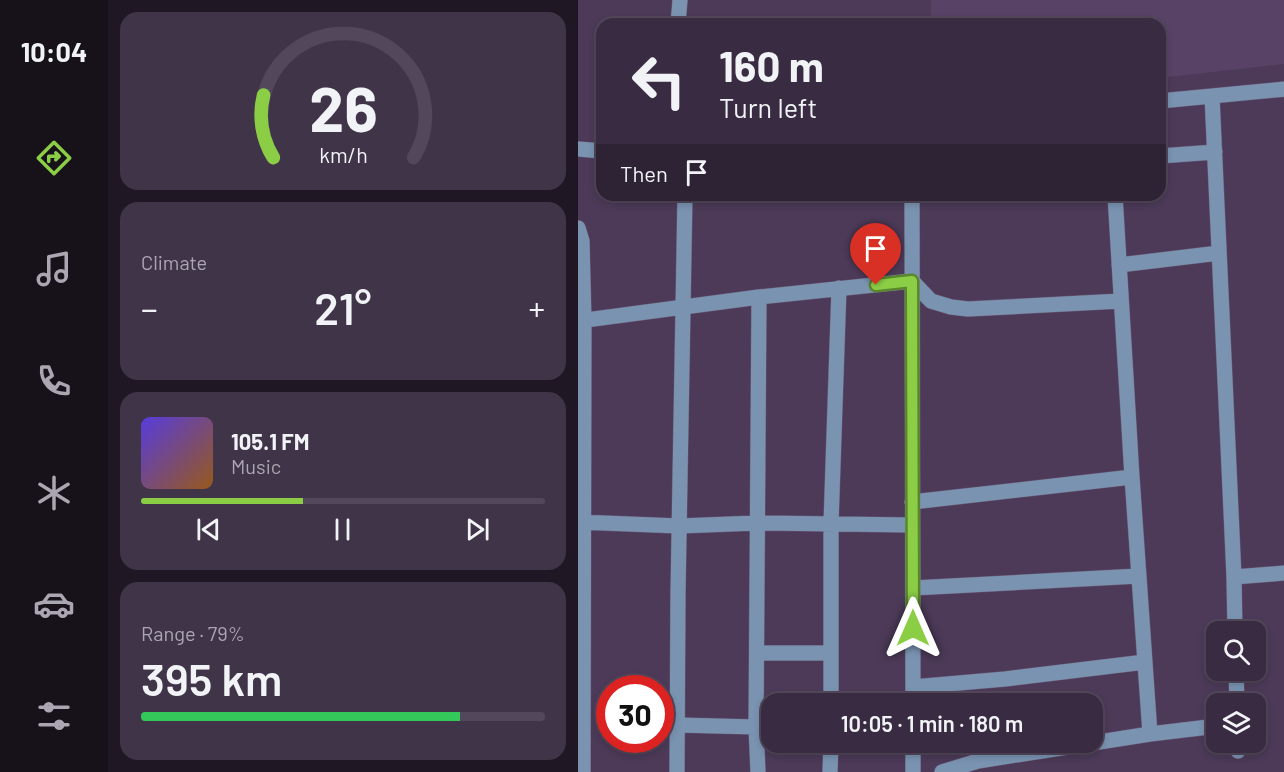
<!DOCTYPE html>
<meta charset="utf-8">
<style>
body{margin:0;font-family:Barlow,sans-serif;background:#403449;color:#f1f3f6;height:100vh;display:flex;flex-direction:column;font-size:22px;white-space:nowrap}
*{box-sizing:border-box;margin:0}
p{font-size:20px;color:#aba7b2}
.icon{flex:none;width:33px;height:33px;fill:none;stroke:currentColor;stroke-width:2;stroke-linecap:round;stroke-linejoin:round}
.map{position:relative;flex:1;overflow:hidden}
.panel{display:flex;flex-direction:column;gap:12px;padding:12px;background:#1f1824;width:470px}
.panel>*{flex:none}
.banner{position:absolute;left:18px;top:18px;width:570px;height:183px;border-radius:18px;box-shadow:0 3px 9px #0003,0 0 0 2px #53485b;background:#392c42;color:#f1f3f6;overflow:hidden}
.fabs{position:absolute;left:628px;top:621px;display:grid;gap:12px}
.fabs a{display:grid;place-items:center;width:60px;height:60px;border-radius:12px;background:#392c42;box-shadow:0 3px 9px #0003,0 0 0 2px #53485b;font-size:30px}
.speed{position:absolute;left:18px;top:675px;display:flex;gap:12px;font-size:30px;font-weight:700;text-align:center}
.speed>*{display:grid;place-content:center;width:78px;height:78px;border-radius:50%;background:#392c42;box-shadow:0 3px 9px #0003,0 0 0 2px #53485b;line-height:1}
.speed .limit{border:9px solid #d22;background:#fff;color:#111}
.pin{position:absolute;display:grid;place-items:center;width:51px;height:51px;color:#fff;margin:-62px -26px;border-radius:50% 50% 50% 0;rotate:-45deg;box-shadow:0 0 6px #0007}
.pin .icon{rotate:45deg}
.me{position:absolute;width:66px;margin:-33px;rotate:0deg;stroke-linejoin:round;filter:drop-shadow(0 0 4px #0008)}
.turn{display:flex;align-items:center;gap:21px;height:126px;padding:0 24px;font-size:27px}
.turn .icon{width:78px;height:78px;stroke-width:2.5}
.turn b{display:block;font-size:42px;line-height:51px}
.then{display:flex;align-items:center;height:57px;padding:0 24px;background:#0003;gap:12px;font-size:22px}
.big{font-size:45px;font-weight:600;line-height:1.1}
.panel .card{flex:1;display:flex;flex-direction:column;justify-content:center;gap:9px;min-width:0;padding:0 21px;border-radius:18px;background:#403449}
.panel .dial{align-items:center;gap:0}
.dial svg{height:156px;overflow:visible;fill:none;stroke:#53485b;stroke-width:7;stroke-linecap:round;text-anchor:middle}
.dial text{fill:#f1f3f6;stroke:none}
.song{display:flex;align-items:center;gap:18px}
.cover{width:72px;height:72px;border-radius:9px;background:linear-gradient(135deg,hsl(250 70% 55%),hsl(30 70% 35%))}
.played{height:6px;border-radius:3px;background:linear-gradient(90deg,#8bce46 40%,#53485b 40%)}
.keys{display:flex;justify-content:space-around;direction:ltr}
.heat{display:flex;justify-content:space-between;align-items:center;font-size:33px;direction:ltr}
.charge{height:9px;border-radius:4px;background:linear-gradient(90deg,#34c759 79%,#53485b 0)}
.trip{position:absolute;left:183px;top:693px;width:342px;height:60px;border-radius:18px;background:#392c42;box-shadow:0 3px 9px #0003,0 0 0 2px #53485b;font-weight:600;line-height:60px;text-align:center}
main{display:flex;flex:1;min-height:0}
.menu{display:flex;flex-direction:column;width:108px;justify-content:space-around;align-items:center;background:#17121a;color:#aba7b2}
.menu .icon{width:42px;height:42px}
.menu .current{color:#8bce46}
.menu b{font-size:27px;color:#f1f3f6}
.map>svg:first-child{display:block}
.built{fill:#584366}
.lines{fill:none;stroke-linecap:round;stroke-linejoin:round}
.minor-casing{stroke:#685773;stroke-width:16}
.minor{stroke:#7993b1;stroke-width:15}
.route-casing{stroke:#5a862e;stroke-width:15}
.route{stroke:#8bce46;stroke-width:10}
</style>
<main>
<nav class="menu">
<b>10:04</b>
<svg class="icon current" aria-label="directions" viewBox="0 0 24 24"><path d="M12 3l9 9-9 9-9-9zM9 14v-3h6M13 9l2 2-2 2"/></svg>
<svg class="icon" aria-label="music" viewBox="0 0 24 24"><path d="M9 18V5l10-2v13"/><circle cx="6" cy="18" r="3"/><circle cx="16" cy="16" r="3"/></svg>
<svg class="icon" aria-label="phone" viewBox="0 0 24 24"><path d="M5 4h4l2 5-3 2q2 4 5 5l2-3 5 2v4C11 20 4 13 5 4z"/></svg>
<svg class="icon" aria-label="climate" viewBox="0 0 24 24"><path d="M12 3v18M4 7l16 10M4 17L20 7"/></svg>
<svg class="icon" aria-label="car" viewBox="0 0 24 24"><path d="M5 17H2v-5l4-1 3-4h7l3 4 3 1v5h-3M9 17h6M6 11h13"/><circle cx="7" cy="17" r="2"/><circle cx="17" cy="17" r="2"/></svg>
<svg class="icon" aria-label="filters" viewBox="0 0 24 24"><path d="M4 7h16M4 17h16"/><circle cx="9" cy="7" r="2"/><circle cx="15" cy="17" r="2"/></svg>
</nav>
<section class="panel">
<div class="card dial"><svg viewBox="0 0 100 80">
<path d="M14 69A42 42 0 1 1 86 69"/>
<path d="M14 69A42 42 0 0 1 9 37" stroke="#8bce46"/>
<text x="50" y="56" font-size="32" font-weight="700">26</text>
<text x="50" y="72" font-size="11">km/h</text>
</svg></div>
<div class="card"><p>Climate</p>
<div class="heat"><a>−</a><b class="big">21°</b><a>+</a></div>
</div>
<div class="card">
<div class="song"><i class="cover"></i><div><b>105.1 FM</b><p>Music</p></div></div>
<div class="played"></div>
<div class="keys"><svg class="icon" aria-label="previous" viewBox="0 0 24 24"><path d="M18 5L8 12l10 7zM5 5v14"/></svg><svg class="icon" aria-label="pause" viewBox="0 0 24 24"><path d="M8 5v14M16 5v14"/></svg><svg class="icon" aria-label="next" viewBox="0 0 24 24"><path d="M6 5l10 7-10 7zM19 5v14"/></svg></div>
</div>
<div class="card"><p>Range · 79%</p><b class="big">395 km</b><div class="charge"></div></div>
</section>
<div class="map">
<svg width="707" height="772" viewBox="0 0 707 772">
<rect width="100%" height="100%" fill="#4c3a58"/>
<!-- built -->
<path class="built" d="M353,0H706V64L582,78V24H353Z"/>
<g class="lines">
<defs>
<path id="minor" d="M100,24L102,0
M634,96L656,577L657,632
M582,101L707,89
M0,149L24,151
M582,156L637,152
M334,195L335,704
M537,195L554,477L572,734
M0,228L4,241L6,321L5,772
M541,265L641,253
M0,321L181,297L334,281L353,301L373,307L390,309L543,301
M334,502L554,477
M0,522L101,526L179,523L334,525
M656,577L707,573
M335,588L561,576
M179,653H253
M658,670L659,704
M335,687L427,679L567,662
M253,704V524L261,288
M99,725L178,727
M660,742V751
M99,772L100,593L107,195
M180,772L178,727L181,297
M252,772L253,742
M335,772V742
M364,772L400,761L572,734L639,726"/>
</defs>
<!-- minor casing -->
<use href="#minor" class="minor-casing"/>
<!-- minor -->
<use href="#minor" class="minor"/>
</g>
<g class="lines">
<defs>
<path id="route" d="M298,285L334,281L335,628"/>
</defs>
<!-- route casing -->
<use href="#route" class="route-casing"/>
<!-- route -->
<use href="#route" class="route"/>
</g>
</svg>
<div class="fabs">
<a><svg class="icon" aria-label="search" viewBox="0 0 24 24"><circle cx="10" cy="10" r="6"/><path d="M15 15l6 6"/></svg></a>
<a><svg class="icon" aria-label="layers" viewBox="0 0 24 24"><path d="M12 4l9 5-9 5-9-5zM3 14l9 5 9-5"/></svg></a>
</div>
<div class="speed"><div class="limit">30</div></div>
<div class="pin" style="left:298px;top:285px;background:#d93025"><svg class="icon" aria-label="arrive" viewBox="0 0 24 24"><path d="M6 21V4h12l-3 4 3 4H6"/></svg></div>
<svg class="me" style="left:335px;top:628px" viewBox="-20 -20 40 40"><path d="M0-17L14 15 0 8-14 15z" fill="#8bce46" stroke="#fff" stroke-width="4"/></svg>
<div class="trip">10:05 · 1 min · 180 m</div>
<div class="banner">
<div class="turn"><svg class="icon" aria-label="left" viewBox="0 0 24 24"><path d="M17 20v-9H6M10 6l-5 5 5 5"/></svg><div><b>160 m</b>Turn left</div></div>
<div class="then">Then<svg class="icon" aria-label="arrive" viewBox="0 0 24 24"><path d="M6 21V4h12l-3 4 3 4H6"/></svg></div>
</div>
</div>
</main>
